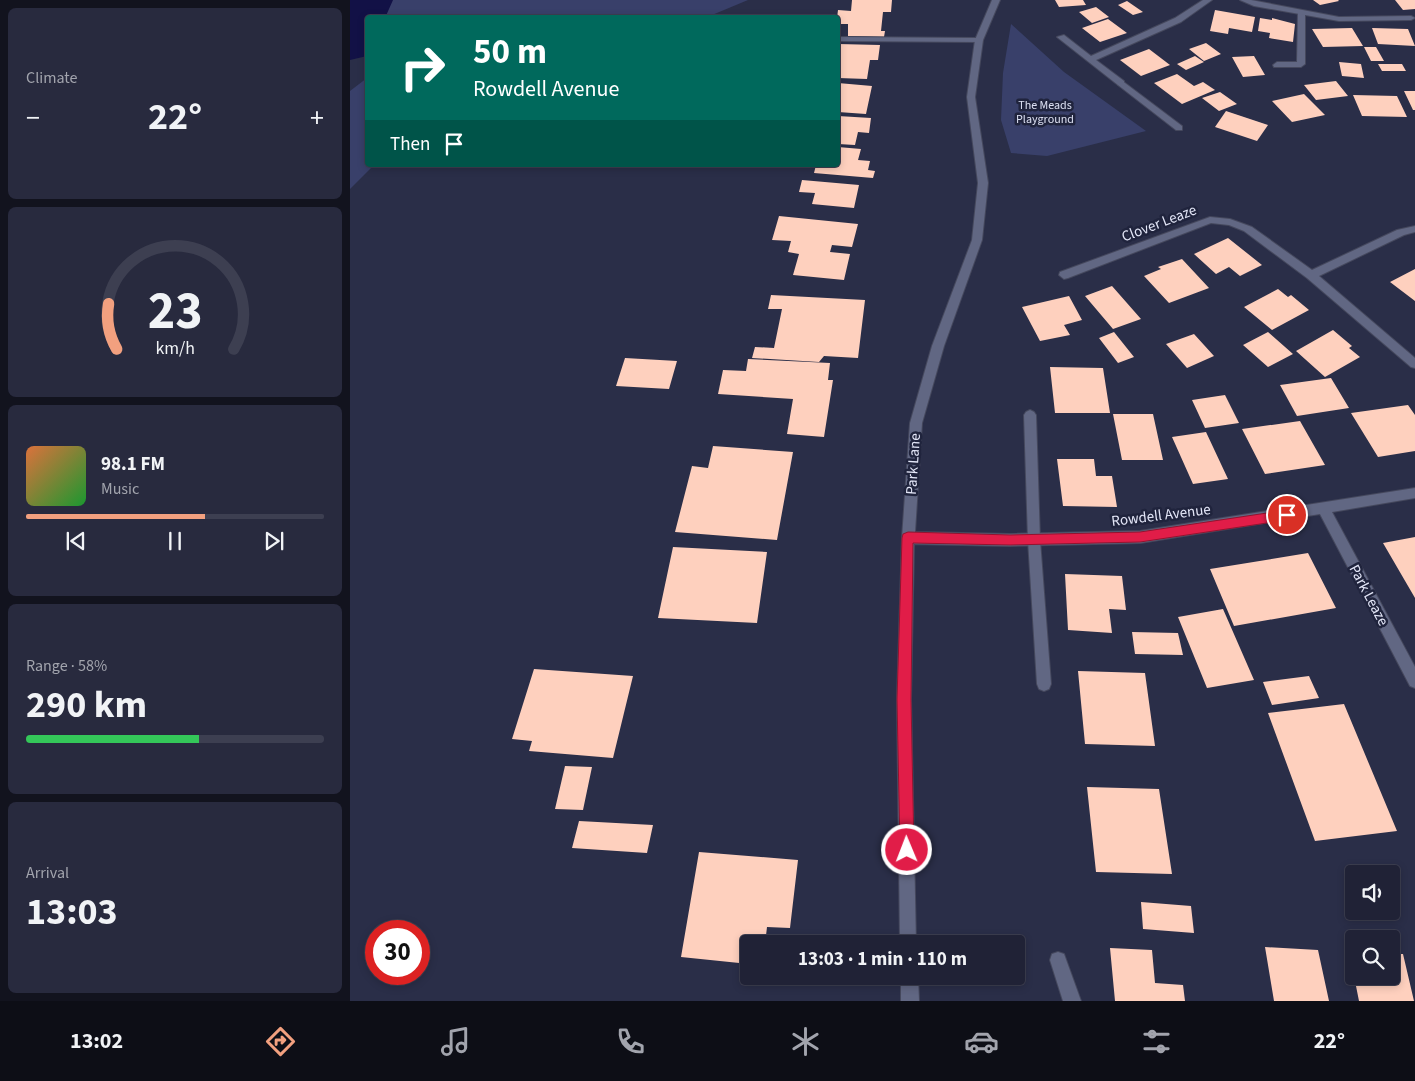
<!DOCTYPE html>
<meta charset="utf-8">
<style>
body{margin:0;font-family:"Source Sans 3",sans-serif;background:#282a3e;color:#f1f3f6;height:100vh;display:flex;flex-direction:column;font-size:19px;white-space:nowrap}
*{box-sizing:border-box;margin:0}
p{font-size:16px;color:#a2a4ad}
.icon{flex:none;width:28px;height:28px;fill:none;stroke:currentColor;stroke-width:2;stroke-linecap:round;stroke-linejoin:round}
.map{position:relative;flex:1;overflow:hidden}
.drawer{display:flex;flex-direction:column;gap:8px;padding:8px;background:#12131e;width:350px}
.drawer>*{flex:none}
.banner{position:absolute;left:15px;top:15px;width:475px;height:152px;border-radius:5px;box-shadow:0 2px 8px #0003,0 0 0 1px #3d3f51;background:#00695c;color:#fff;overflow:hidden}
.fabs{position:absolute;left:995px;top:865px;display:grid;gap:10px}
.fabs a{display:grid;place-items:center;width:55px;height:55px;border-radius:5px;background:#202236;box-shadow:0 2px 8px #0003,0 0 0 1px #3d3f51;font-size:25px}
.speed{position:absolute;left:15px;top:920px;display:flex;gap:10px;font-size:25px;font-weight:700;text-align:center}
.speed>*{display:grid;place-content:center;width:65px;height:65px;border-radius:50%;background:#202236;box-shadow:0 2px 8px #0003,0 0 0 1px #3d3f51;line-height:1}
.speed .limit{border:8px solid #d22;background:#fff;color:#111}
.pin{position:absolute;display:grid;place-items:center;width:42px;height:42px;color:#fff;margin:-21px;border:2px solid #fff;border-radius:50%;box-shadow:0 1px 5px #0007}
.me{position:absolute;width:55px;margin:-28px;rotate:359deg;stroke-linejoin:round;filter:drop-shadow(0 0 4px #0008)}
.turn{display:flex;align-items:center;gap:18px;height:105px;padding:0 25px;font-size:22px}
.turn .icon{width:65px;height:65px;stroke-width:2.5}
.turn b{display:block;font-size:35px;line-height:42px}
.then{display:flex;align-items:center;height:48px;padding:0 25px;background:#0003;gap:10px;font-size:19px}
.big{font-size:38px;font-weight:700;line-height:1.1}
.drawer .widget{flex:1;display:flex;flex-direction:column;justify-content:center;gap:8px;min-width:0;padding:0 18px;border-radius:8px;background:#282a3e}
.drawer .dial{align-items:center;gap:0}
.dial svg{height:130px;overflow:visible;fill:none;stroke:#3d3f51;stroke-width:7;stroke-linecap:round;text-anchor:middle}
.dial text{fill:#f1f3f6;stroke:none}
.song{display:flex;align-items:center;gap:15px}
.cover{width:60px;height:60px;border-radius:8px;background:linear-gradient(135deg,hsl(20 70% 55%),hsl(130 70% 35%))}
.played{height:5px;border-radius:2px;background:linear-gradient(90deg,#f2a07f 60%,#3d3f51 60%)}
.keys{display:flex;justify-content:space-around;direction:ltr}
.heat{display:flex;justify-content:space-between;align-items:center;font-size:28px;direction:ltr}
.charge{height:8px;border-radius:4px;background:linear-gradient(90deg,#34c759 58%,#3d3f51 0)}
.trip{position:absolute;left:390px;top:935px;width:285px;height:50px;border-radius:5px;background:#202236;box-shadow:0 2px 8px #0003,0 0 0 1px #3d3f51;font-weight:700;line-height:50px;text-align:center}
.menu{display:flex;height:80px;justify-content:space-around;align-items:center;background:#0d0e16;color:#a2a4ad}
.menu .icon{width:35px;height:35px}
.menu .current{color:#f2a07f}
.menu b{font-size:22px;color:#f1f3f6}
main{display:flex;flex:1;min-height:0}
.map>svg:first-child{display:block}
.green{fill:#39406a}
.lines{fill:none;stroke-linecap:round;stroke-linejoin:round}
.river{fill:#121146;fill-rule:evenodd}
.building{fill:#fed0be}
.service-casing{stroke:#45485d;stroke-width:2}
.minor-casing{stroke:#45485d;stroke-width:2}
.service{fill:#616783;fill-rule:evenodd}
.minor{fill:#616783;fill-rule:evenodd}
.route{fill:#e11d48;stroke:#92132f}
.labels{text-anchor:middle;stroke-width:5;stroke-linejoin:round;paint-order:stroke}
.far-park-label{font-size:12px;fill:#dce0f2;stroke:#20243d}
.street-label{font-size:15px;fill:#e3e6f7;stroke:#20243d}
</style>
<main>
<section class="drawer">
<div class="widget"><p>Climate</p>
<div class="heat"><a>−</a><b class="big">22°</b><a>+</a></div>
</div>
<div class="widget dial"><svg viewBox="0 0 100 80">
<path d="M14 69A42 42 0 1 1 86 69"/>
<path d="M14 69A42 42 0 0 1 9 41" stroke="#f2a07f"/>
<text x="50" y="56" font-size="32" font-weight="700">23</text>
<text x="50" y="72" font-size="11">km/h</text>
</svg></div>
<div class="widget">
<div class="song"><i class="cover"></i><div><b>98.1 FM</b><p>Music</p></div></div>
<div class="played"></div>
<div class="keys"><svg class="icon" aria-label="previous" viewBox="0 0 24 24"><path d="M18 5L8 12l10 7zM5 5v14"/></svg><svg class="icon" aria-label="pause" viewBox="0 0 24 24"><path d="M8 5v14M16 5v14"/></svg><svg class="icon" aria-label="next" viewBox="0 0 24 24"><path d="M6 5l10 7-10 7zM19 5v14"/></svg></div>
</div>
<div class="widget"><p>Range · 58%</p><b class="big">290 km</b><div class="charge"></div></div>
<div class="widget"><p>Arrival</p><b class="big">13:03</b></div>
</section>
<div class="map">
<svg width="1065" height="1001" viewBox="0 0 1065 1001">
<rect width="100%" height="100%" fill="#2a2e48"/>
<!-- green -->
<path class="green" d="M0,0H398L362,15L343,18H18L17,53L0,45Z
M661,24L714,72L796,131L697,156L661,153L651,120L653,73Z
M17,78L18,165H24L0,189V91Z"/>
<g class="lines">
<!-- river -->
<path class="river" d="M0,0H43L35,18H18L17,56L0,60Z"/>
</g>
<!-- building -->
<path class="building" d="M502,0H542L541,12H533L531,31H535L534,37L498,36V24H488L487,18L488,10L501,11Z
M705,0H733L736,5L709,7Z
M963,0H988L989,1L970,5Z
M1045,0H1065V9L1053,10Z
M777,1L793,12L783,15L768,5Z
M746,7L759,17L742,23L729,12Z
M865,10L905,17L902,32L879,28L878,34L860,31Z
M910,18L922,20V18L945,24L943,42L919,38L920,33L908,31Z
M758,19L777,33L750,42L732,28Z
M1002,28L1013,46L973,47L962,29Z
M1022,28L1058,29L1065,46L1028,44Z
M856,43L871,54L854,61L839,49Z
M488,44L530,45L528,60H520L517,79L488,78Z
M1014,47H1026L1034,61H1021Z
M799,49L820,65L791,76L770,60Z
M845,56L854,62L836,70L827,64Z
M904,56L915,75L893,77L882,57Z
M989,62L1011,64L1014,78L992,76Z
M1028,64H1052L1056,71H1032Z
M827,74L844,86L853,82L865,90L832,104L804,83Z
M986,81L998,96L966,100L954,85Z
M488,83L522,86L516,114L488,112Z
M1054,91H1065V110H1063Z
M870,92L887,104L869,111L852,98Z
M954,94L975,115L942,122L922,101Z
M1003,95L1047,96L1057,117L1012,116Z
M876,111L918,125L907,141L865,127Z
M488,116L521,118L519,133L508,132L505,145L488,144Z
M488,147L511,149L508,160L520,161L518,170L525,171L523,178L464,173L466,165H488Z
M452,180L509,185L504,208L462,204L465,193L449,192Z
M429,216L508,224L502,247L482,245L480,252L500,254L494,280L443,275L449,254L438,252L441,241L422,240Z
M878,238L912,265L890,276L879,267L866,274L844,254Z
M832,259L859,288L819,303L794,276L811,269L808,267Z
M1065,269V301L1040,282Z
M762,286L791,319L763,329L735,296Z
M928,289L938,297L941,295L959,310L922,330L894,307Z
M421,295L515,300L508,358L474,356L469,362L402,358L405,347L424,348L432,309H418Z
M719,296L732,320L714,325L720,335L690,341L672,307Z
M983,330L1002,346L999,348L1010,357L975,377L946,351Z
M764,332L784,357L768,363L749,338Z
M918,332L943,354L918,367L893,345Z
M844,334L864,356L837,368L816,344Z
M275,358L327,361L319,389L266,386Z
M398,359L480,363L478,380H483L474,437L437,434L443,399L368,394L373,370L396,371Z
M700,367L753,368L760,413H705Z
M981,378L999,408L947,416L930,385Z
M875,395L889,423L855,428L842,400Z
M1058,405L1065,415V451L1028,457L1001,413Z
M763,414H803L813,460H772Z
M950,421L975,465L915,474L892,429Z
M856,432L878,479L843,484L822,437Z
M363,446L443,452L427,540L325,532L342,466L358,468Z
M707,459H744L746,476H762L767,507L713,506Z
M1065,537V598L1033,543Z
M323,547L417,552L407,623L308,618Z
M958,553L986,608L884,626L860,569Z
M715,574L772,576L776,610L759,609L762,633L718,630Z
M873,609L904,680L857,688L828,617Z
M782,632L828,633L833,655L785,654Z
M184,669L283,676L263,758L179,751L182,741L162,739Z
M728,671L795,673L805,746L735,744Z
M959,676L969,698L922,705L913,682Z
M994,704L1047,831L965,841L918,713Z
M215,766L242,767L233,810L205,809Z
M737,787L809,789L822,874L746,872Z
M229,821L303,825L297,853L222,848Z
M349,852L448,860L440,928L417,927L415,944H399V964L331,957Z
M791,902L841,906L844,933L793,929Z
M915,947L968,950L979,1001H924Z
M760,948L802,950L805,983L833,985L835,1001H765Z
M998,952H1004V973H1003Z
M1041,954H1053L1064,1001H1009L1004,976H1041Z"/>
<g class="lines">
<defs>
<path id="service" d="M948,10L955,12V64L951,67H924L923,65L927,62H947Z
M488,37L629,38L633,40L629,42L488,41Z
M771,80L832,126V130H826L768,85V81Z
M680,410L684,412L686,415L690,540L701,684L699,689L694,691L689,689L687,684L678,540L674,415L676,412Z"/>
<path id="minor" d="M642,0H650L633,40L625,97L638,183L632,240L594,346L572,423L565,532L660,534L790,531L1065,488V498L982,512L1065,667V688L1060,686L970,514L790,543L660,546L564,544L561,699L566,944H550L547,699L552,538L560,423L582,346L622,240L628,183L617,97L625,40Z
M853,0H862L831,22L746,60L774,81V85H768L707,37L714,35L741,56L825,18Z
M890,0H901L989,17L1061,16L1065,18L1061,20L989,21L904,6Z
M860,217L880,219L902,227L962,270L1047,230L1065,226V232L1054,235L969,276L1065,358V368L1061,367L957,278L894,231L879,225L861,223L718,278L714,279L709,275L710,272Z
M708,952L714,954L731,1001H713L700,960L702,954Z
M551,976H568L569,1001H551Z"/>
</defs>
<!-- service casing -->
<use href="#service" class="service-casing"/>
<!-- minor casing -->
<use href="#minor" class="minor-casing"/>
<!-- service -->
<use href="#service" class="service"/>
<!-- minor -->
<use href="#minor" class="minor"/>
</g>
<!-- route -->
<path class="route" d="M937,510L941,511L942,515L941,518L937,520L790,542L660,545L563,543L561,699L564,850L562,855L557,857L552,855L550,850L547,699L552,538L553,534L558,532L660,535L790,532Z"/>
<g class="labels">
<!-- far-park labels -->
<g class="far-park-label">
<text x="695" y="109">The Meads<tspan x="695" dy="14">Playground</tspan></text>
</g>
<!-- street labels -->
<g class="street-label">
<text transform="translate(809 223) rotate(-21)" y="5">Clover Leaze</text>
<text transform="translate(563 464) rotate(-86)" y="5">Park Lane</text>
<text transform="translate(811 515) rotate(-7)" y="5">Rowdell Avenue</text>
<text transform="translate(1019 595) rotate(62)" y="5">Park Leaze</text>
</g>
</g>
</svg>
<div class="fabs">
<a><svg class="icon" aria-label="sound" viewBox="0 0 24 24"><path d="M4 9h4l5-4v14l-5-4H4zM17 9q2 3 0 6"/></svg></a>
<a><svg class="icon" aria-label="search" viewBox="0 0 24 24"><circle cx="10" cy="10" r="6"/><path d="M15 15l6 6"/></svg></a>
</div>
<div class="speed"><div class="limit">30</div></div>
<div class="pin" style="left:937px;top:515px;background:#d93025"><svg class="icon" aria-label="arrive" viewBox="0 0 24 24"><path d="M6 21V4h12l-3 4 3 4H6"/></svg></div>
<svg class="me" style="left:557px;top:850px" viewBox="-20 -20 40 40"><circle r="17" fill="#e11d48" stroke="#fff" stroke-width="3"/><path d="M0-11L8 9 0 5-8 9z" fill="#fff"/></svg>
<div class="trip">13:03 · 1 min · 110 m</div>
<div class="banner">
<div class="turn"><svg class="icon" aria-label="right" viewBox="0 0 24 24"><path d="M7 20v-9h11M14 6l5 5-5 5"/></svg><div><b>50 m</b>Rowdell Avenue</div></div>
<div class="then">Then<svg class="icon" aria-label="arrive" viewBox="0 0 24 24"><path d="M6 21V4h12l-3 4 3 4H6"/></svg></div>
</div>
</div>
</main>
<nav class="menu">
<b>13:02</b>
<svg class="icon current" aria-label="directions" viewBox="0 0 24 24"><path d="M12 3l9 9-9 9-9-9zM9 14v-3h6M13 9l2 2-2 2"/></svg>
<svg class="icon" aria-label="music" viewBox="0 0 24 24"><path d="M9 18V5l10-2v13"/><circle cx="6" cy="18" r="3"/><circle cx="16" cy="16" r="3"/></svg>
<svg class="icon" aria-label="phone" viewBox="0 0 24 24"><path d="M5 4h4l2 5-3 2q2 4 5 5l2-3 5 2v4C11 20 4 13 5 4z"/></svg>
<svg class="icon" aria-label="climate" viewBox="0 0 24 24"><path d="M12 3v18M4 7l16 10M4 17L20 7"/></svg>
<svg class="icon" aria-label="car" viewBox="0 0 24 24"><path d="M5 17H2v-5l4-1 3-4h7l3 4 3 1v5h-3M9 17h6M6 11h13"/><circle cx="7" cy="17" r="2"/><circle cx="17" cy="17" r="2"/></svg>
<svg class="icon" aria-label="filters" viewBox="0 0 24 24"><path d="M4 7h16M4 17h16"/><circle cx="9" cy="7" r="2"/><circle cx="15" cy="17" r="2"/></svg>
<b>22°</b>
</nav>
